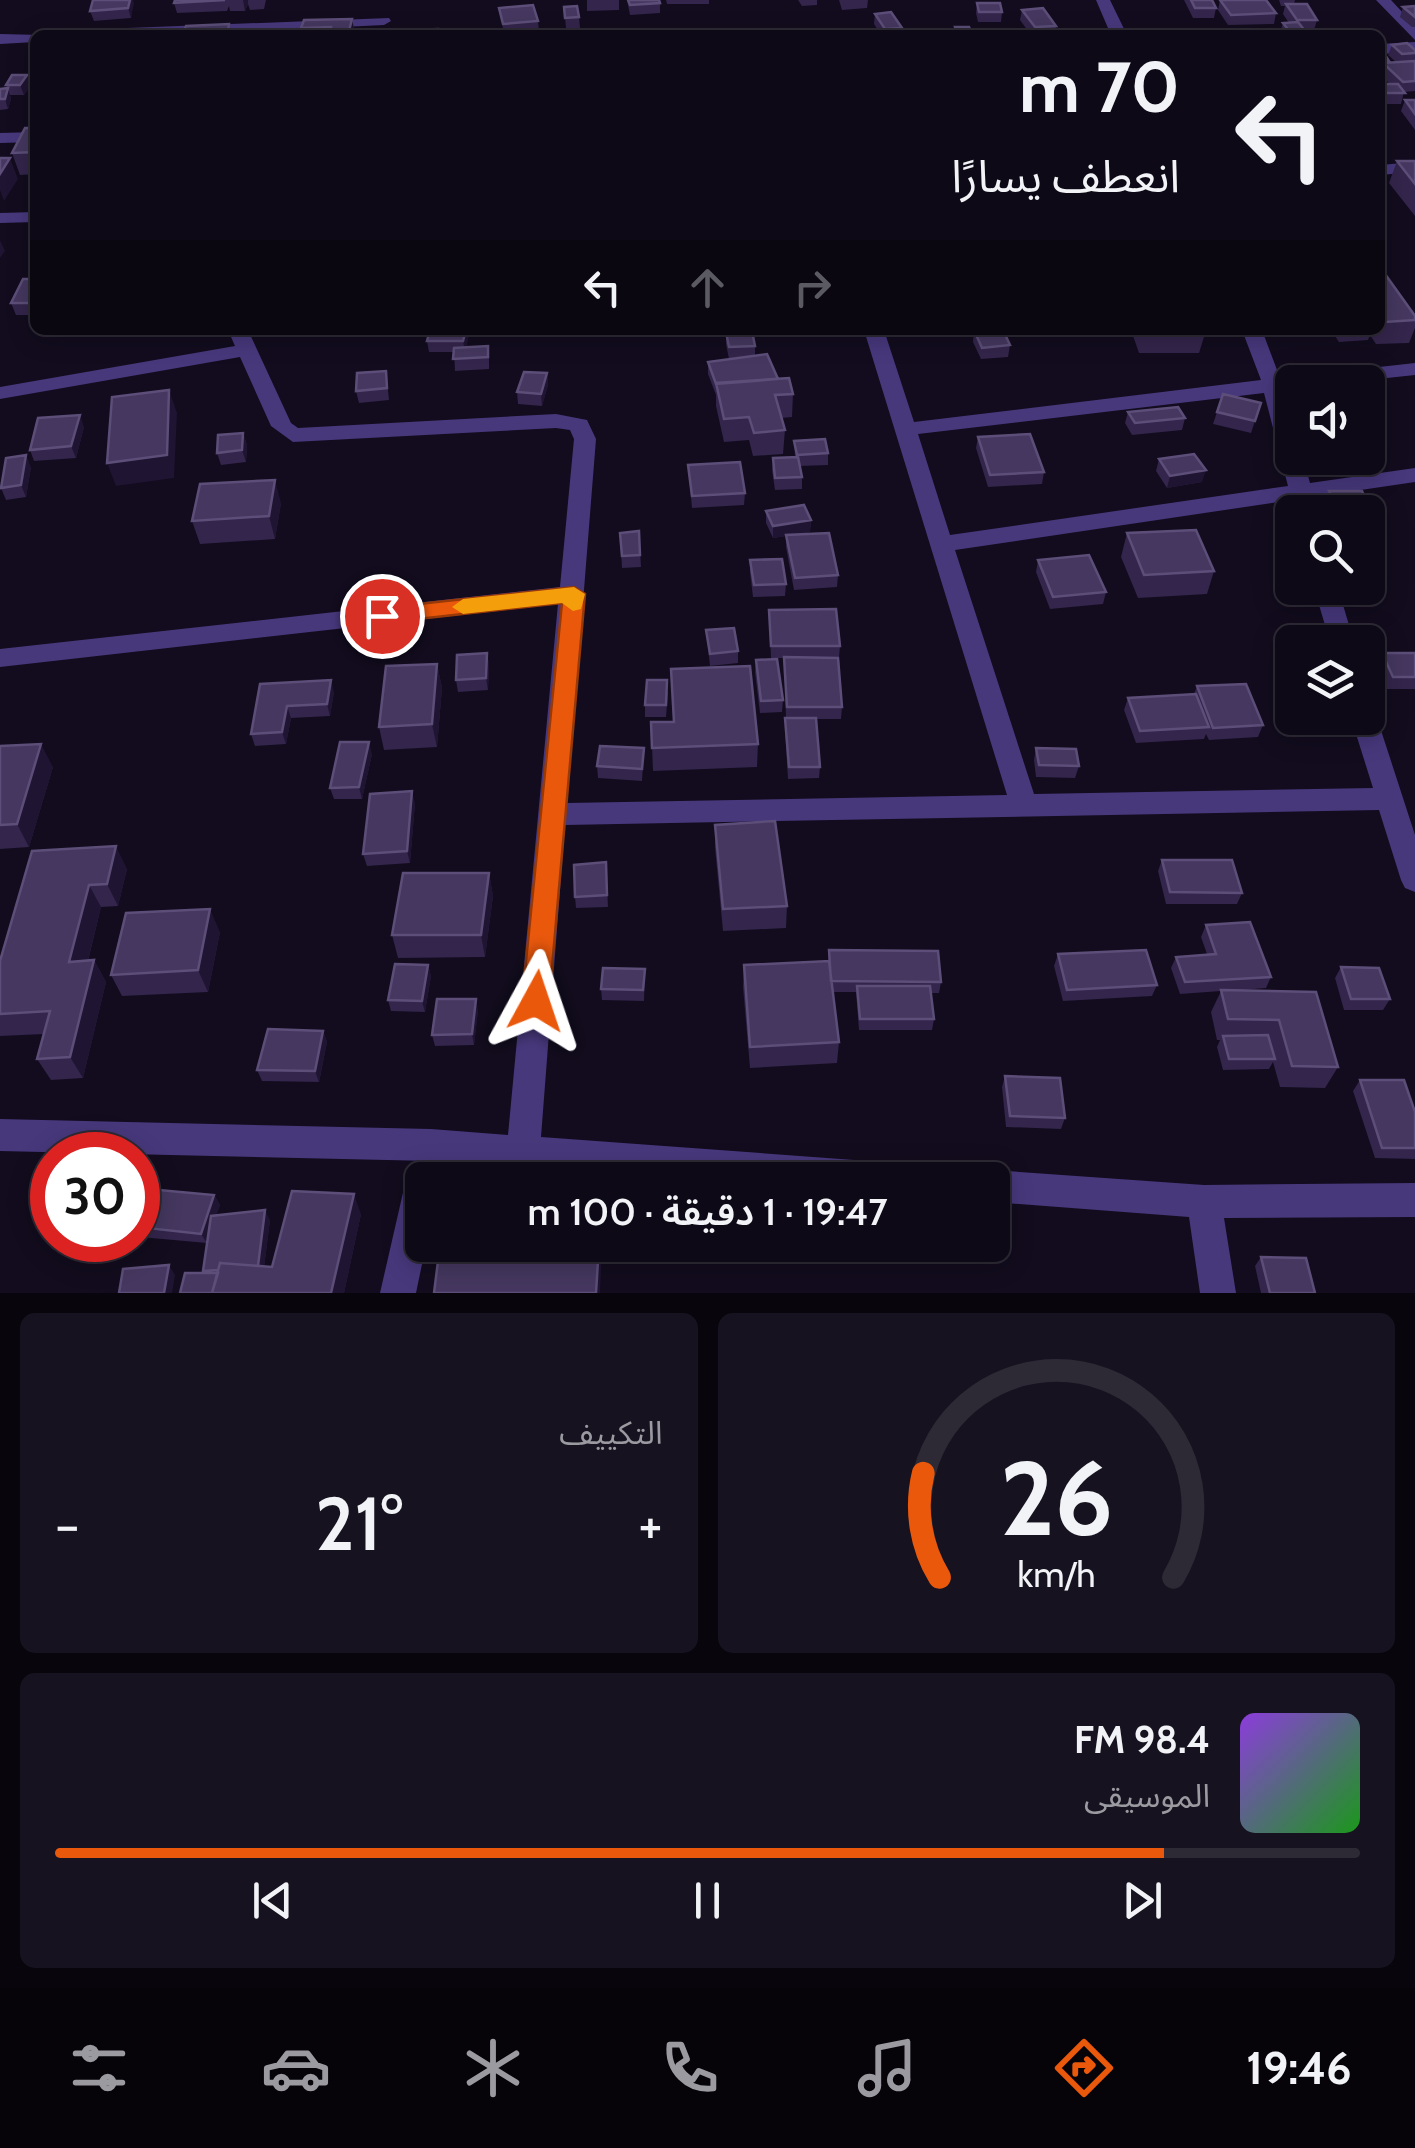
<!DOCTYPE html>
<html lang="ar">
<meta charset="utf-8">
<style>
body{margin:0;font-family:Cabin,"Noto Sans Arabic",sans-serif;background:#17121f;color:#f1f3f6;direction:rtl;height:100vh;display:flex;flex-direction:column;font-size:38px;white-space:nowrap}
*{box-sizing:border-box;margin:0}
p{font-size:32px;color:#9b9aa1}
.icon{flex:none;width:55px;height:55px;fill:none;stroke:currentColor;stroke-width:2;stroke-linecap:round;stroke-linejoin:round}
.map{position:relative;height:1293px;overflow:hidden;direction:ltr}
.details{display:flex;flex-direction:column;gap:20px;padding:20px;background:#08050c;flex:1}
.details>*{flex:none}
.hud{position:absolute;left:30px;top:30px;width:1355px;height:305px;border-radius:15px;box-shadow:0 5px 25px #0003,0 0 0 2px #2e2a35;direction:rtl;background:#0e0916;color:#f1f3f6;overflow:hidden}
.fabs{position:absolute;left:1275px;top:365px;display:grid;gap:20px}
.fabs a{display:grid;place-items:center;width:110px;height:110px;border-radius:15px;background:#0e0916;box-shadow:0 5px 25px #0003,0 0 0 2px #2e2a35;font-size:50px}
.speed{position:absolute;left:30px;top:1132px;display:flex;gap:20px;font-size:50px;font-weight:700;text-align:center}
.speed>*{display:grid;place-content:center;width:130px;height:130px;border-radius:50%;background:#0e0916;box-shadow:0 5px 25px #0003,0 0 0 2px #2e2a35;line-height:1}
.speed .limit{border:15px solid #d22;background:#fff;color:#111}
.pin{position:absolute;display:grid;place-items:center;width:85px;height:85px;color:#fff;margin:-42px;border:5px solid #fff;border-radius:50%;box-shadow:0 2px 10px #0007}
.me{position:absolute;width:110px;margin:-55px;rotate:5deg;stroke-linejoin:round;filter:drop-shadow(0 0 8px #0008)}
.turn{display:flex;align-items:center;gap:35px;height:210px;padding:0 40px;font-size:45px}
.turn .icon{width:130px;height:130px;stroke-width:2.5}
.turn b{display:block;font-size:70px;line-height:85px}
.lanes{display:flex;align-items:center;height:95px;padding:0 40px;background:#0003;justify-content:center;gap:50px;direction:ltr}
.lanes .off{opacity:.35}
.big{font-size:75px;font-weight:600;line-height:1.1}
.details .card{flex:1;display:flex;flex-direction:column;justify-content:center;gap:15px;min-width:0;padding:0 35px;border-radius:15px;background:#17121f}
.details .dial{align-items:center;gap:0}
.dial svg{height:260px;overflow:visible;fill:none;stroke:#2e2a35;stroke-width:7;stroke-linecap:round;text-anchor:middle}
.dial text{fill:#f1f3f6;stroke:none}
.song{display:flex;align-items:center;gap:30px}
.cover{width:120px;height:120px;border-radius:15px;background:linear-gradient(135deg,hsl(270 70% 55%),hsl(120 70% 35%))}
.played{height:10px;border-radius:5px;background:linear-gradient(90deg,#ea580c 85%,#2e2a35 85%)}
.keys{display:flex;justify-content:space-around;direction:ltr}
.heat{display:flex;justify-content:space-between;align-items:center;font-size:55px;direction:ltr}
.details .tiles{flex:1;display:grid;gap:20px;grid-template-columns:1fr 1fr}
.card:last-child{grid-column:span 2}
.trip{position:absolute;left:405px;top:1162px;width:605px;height:100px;border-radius:15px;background:#0e0916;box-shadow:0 5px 25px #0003,0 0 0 2px #2e2a35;font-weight:600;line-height:100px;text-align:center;direction:rtl}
.tab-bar{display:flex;height:160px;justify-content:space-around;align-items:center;background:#060409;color:#9b9aa1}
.tab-bar .icon{width:70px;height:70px}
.tab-bar .current{color:#ea580c}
.tab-bar b{font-size:45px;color:#f1f3f6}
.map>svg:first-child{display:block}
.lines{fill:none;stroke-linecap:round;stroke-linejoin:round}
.minor{fill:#47387c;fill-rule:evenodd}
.wall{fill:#33254b}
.shaded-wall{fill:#1f1431}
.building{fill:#45375f;stroke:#5c4e78;stroke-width:2.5}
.route{fill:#ea580c;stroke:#983908;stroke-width:2.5}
.slow{fill:#f59e0b}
</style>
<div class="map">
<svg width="1415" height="1293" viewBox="0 0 1415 1293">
<rect width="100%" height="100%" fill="#120c1e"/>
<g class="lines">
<!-- minor -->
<path class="minor" d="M1096,0H1110L1127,35H1111Z
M1376,0H1391L1415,26V40Z
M389,18L391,21L384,25L175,35H68L76,30Z
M0,34L41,35H35V42L0,44Z
M1415,42V52L1380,54V44Z
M35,132V142L0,143V133Z
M1415,162V172L1380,175V165Z
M35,212V222L0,223V213Z
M228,330H248L291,423L298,428L556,414L587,420L596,439L567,803L1007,795L864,330H884L914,422L1261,380L1242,330H1262L1280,378L1415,363V375L1350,382H1292V389L1285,390L1292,420V458H1303L1310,483L1415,468V482L1313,497L1317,512H1295L1292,500L955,550L1034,794L1373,788L1351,718H1368V709L1377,718L1415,835V892L1405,888L1401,880L1379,810L565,825L541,1137L909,1164L921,1168L926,1180H690L431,1161L0,1151V1119L431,1129L508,1135L558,604L0,667V649L560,587L574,439L570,430L556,428L293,442L271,426L240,357L0,399V387L235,346ZM1264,393L1288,486L950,535L918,434Z
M1314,588H1338L1354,642H1330Z
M422,1168L434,1172L437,1180H422V1245H426L416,1293H380L405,1184L410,1172Z
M992,1170L1204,1185L1415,1183V1217L1224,1218L1236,1293H1200L1189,1217L992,1202V1180H978Z"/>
</g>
<!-- wall -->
<path class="wall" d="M93,0H133L131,18L94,21L90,11Z
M175,0H266L264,9L250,10L248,4L245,11H230L229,6L227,11L177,13L174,3Z
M587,0H619V10L587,11Z
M627,0L660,3V13L630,15Z
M666,0H709V4H667Z
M798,0H817V5L802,6Z
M839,0H868L867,8L842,10Z
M1184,0H1212L1216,8L1214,18H1193Z
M1220,0L1276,13L1274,24L1228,25L1218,10Z
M1279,0H1295L1294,4L1317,20L1314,30H1304V35H1282L1280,33L1283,23H1289L1283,14L1285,6H1281Z
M977,3L1002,12L1001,22H978L976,13Z
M1415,6V27H1412L1400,17L1403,7Z
M564,7L579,17L580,28H566Z
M499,8L538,21L539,31L504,34Z
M1022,10L1056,26L1055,35H1031L1020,20Z
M875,14L902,28L901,35H881L874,24Z
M352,19L355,35H303L301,28Z
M229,24L231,35H183Z
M1392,45L1415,53V91L1404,92L1401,104H1380V84H1390L1380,74V50L1389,61L1388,63L1396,62L1388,55Z
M27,75L31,85L24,95H10L11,99L8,109L0,110V89L7,88L6,85Z
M1405,100H1415V130L1401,111Z
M35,128V174L20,175L12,153Z
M1397,161H1415V216L1389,183Z
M1380,267L1415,316V328L1409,343L1376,344L1370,335L1368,340L1339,342L1331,330H1380Z
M35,279V315H16L11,303Z
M111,330H161L160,334L113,336Z
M470,330L466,347L489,358V369L455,371L454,352H429L427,341Z
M974,330L1010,345L1008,357L981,359L973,342Z
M1131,330H1222L1220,337H1204L1199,353H1139Z
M726,332L755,346V356L793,394L792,417L781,418L785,430L783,454L753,456L749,440L724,442L716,406V395L708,374V362L729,359L726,344Z
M386,371L389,400L359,403L356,391Z
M547,373L548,385L542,406L518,404L517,392Z
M1223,394L1261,403L1251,433L1213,424Z
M1128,412L1185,418L1182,430L1132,435L1125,423Z
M84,427L76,458L34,461L30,450Z
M243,433L247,445L246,462L221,465L217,453Z
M978,437L1044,472L1042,484L988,487L976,448Z
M794,441L828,453V465L800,466L802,477V489L775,490L772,470L773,458L795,457Z
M1159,459L1202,482L1167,488L1156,471Z
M688,465L745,493L744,505L692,508Z
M31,467L26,497L6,500L1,488Z
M1329,491H1362L1376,522L1371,534H1368V512H1329L1325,503Z
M281,503L275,539L200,544L192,521Z
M766,511L811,520L810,532L789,535L838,575L837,587L794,590L786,547V536L773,538L766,523Z
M639,531L641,567L622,568L620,533Z
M1127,533L1214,571L1207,594L1138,598L1121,557Z
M750,560L786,584L785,596L753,597L750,572Z
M1038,560L1106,592L1103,604L1050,609L1036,572Z
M769,610L840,646L839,658L842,707L841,719H816L820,767L819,778L788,779L785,730L786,718L784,658H771Z
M706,630L738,651V663L710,666Z
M487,653L489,665L488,690L458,692L456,680Z
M1382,653H1415V689H1387L1377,665Z
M756,660L783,700L782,712L760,713L755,672Z
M437,664L442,688L437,747L384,750L379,727Z
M260,684L334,692L330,716L291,718L286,744L255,746L251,734Z
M1197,686L1263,725L1258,737L1209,740L1206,734L1204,739L1136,743L1124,710L1128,698L1194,694Z
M668,692L666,717H645V705Z
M651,722H673L758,744L757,767L653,771Z
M0,746L53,767L29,847L0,849Z
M644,748L642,781L598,778L597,766Z
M1036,748L1079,766L1075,778L1036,777L1034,760Z
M372,754L362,799H334L330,788Z
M415,803L410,863L367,866L363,854Z
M715,825L787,906L786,928L723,931L715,848Z
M32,851L127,869L118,906L101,907L88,961L94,960L106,982L83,1078L51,1080L37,1059L44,1034L0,1036V961Z
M1162,860L1242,893L1237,904H1166L1158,871Z
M606,862L608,907L576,908L575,897Z
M489,873L493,896L485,957L398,958L392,935Z
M1206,925L1271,977L1266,988L1228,991L1316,992L1338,1067L1325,1088L1280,1087L1273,1062L1269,1069L1223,1070L1217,1047L1220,1040H1217L1211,1012L1221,991L1180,994L1171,968L1176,957L1207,954L1201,937Z
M220,932L208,992L122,996L111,975Z
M829,950L941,982L939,993H931L934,1019L932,1030H859L856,992H833L839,1042L837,1063L750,1068L743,987L744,965L828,961Z
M1058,954L1157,985L1152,996L1063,1001L1054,966Z
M428,965L431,976L425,1012L391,1011L388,1000Z
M1341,967L1390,999L1383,1010H1344L1335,978Z
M645,969L644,1001L602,1000L601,989Z
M478,1010L474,1045L435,1046L432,1035Z
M323,1031L327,1042L319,1082L262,1081L257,1070Z
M1005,1076L1065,1118L1061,1129L1006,1127L1002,1087Z
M1360,1080L1415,1112V1159L1375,1158L1353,1091Z
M214,1195L220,1205L216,1215L270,1220L264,1267H272L361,1214L344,1293H180L204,1273L207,1243L140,1237L138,1233V1216Z
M1261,1257L1315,1293H1261L1255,1266Z"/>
<!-- shaded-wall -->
<path class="shaded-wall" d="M130,0H133L134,3L131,18L128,8Z
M243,0H248V4L245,11Z
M352,19L355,35H348Z
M902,28L901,35H884L885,29Z
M27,75L31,85L24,95L20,85Z
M8,88L11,99L8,109L5,99Z
M10,158L18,179L4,201L0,190V174Z
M0,240L5,251L0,258Z
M466,330H470L465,352L463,341Z
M547,373L548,385L542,406L541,394Z
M169,390L177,413L174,478L116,486L107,463Z
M80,415L84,427L76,458L71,446Z
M243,433L247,445L246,462L242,450Z
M26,455L31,467L26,497L21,485Z
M1206,470L1202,482L1167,488L1170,476Z
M275,480L281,503L275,539L269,516Z
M811,520L810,532L773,538V526Z
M487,653L489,665L488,690L486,678Z
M437,664L442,688L437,747L432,724Z
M331,680L334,692L330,716L327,704Z
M287,706L291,718L286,744L282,732Z
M369,742L372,754L362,799L359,787Z
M41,744L53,767L29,847L17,824Z
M412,791L415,803L410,863L407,851Z
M116,846L127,869L118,906L107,884Z
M489,873L493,896L485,957L481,935Z
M89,885L101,907L82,984L69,962Z
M210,909L220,932L208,992L198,970Z
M94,960L106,982L83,1078L70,1057Z
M428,965L431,976L425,1012L422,1001Z
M476,999L478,1010L474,1045L472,1034Z
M323,1031L327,1042L319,1082L315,1071Z
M354,1194L361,1214L344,1293H331Z
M214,1195L220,1205L207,1243L201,1234Z
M265,1210L270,1220L263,1276L258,1267Z
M599,1245H602L600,1293H596Z
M169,1265L175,1275L172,1293H164Z"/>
<!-- building -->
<path class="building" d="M93,0H130L128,8L90,11Z
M175,0H225L174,3Z
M628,0H659L660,3L630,5Z
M1191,0H1212L1216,8H1195Z
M1220,0H1266L1276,13L1231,15Z
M977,3H1000L1002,12H979Z
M1286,4H1307L1317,20H1297Z
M533,5L538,21L503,24L499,8Z
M577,6L579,17L565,18L564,7Z
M1415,6V17L1403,7Z
M1043,8L1056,26L1035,27L1022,10Z
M891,12L902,28L885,29L875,14Z
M352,19L348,35H330L331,27L301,28L304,20Z
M1298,22L1305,31L1290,32L1283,23Z
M229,24L228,32L183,34L186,26Z
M955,27H969L973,35H958Z
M438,29V35H414V30Z
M130,30L128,35H71L73,33Z
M300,32L299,35H283L284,33Z
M1407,43L1415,50V53L1402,54L1392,45Z
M1380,50H1382L1389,61H1380Z
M1415,61V81L1403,82L1383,63Z
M12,75H27L20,85H6Z
M1380,84H1398L1405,93H1380Z
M8,88L5,99H0V89Z
M1405,100H1415V114Z
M25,128H35V152L12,153Z
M0,158H10L0,174Z
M1397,161H1415V184Z
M1380,267L1415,316V320L1385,322L1380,315Z
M23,279H35V303H11Z
M430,330H466L463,341H427Z
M974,330H1003L1010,345L982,348Z
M1145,330H1206V331H1145Z
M752,331L755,346L729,347L726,332Z
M488,346V357L453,359L454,348Z
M767,354L778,379L716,384L708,362Z
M386,371L387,388L356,391L357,373Z
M524,372L547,373L541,394L517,392Z
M789,378L793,394L775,395L785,430L754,433L749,417L724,419L716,383Z
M169,390L167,455L107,463L112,397Z
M1223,394L1261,403L1255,421L1217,412Z
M1178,407L1185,418L1135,423L1128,412Z
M80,415L71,446L30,450L38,418Z
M243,433L242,450L217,453L218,435Z
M1030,434L1044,472L990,475L978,437Z
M825,439L828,453L797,455L794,441Z
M1194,454L1206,470L1170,476L1159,459Z
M26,455L21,485L1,488L6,458Z
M798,457L802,477L775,478L773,458Z
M740,462L745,493L692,496L688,465Z
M275,480L269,516L192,521L200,484Z
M1329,491H1362L1376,522H1368V512H1339Z
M804,505L811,520L773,526L766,511Z
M1196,530L1214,571L1144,575L1127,533Z
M639,531L640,555L622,556L620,533Z
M829,533L838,575L795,578L786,535Z
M1089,555L1106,592L1053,597L1038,560Z
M782,559L786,584L754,585L750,560Z
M836,609L840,646H771L769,610Z
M734,628L738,651L710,654L706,630Z
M487,653L486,678L456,680L457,655Z
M1382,653H1415V677H1393Z
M784,657L838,658L842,707H787Z
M777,659L783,700L761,701L756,660Z
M437,664L432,724L379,727L386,666Z
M750,666L758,744L652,748L651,722H674L671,669Z
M331,680L327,704L287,706L282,732L251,734L260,684Z
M647,680H667L666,705H645Z
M1246,684L1263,725L1213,728L1197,686Z
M1196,694L1209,727L1140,731L1128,698Z
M785,718H816L820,767H789Z
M340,742H369L359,787L330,788Z
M41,744L17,824L0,825V746Z
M600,746L644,748L642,769L597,766Z
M1036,748L1076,749L1079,766L1039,765Z
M412,791L407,851L363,854L370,794Z
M775,821L787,906L723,909L715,825Z
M116,846L107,884L89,885L69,962L94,960L70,1057L37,1059L50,1011L0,1014V961L32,851Z
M1162,860H1232L1242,893L1170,892Z
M606,862L607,895L575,897L574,865Z
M403,873H489L481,935H392Z
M210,909L198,970L111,975L126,913Z
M1250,922L1271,977L1185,982L1176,957L1216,954L1206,925Z
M829,950L938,951L941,982L831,981Z
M1146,950L1157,985L1067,990L1058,954Z
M829,961L839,1042L750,1047L744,965Z
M395,964L428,965L422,1001L388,1000Z
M1341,967L1379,968L1390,999H1351Z
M603,968L645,969L643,990L601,989Z
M857,986H930L934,1019H860Z
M1221,990L1316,992L1338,1067L1292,1066L1279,1020L1228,1019Z
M437,999H476L472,1034L432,1035Z
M268,1029L323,1031L315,1071L257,1070Z
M1268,1035L1275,1059H1229L1223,1036Z
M1005,1076L1060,1078L1065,1118L1010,1116Z
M1360,1080H1404L1415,1112V1148H1382Z
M148,1189L214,1195L201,1234L138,1227V1216Z
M292,1191L354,1194L331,1293H212L220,1263L272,1267Z
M265,1210L258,1266L220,1263L218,1270L203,1271L211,1216Z
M440,1245H599L596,1293H434Z
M1261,1257L1306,1258L1315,1293H1270Z
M169,1265L164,1293H119L123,1269Z
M185,1273H218L212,1293H180Z"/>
<!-- route -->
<path class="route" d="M574,587L585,594L549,1001L545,1010L536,1014L526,1010L522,1001L562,603L382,623L371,616L382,608Z"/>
<!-- slow -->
<path class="slow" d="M574,587L585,594L581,609L573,611L562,603L463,614L452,607L463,599Z"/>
</svg>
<div class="fabs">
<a><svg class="icon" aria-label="sound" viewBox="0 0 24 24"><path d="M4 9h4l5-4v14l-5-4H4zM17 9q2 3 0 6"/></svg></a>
<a><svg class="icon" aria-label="search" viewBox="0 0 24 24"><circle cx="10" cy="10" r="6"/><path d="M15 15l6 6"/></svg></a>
<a><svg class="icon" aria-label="layers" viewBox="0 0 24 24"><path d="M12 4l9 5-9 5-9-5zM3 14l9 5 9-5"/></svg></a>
</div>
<div class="speed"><div class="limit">30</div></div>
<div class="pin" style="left:382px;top:616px;background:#d93025"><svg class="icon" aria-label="arrive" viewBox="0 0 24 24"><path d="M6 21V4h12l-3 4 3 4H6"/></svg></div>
<svg class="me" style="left:536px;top:1001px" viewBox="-20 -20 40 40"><path d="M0-17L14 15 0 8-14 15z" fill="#ea580c" stroke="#fff" stroke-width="4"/></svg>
<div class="trip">19:47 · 1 دقيقة · 100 m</div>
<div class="hud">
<div class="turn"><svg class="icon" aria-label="left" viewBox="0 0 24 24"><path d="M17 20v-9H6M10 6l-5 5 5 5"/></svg><div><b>70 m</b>انعطف يسارًا</div></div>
<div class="lanes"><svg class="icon" aria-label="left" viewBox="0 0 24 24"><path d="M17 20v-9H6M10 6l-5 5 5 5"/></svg><svg class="icon off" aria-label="ahead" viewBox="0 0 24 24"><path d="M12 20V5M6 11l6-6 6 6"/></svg><svg class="icon off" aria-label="right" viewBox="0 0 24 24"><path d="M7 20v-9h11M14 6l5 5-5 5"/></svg></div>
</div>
</div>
<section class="details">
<div class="tiles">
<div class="card dial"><svg viewBox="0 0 100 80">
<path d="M14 69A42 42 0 1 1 86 69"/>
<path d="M14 69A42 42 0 0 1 9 37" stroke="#ea580c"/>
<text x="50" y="56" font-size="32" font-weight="700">26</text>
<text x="50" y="72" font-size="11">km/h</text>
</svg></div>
<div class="card"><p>التكييف</p>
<div class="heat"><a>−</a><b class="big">21°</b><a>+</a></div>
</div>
<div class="card">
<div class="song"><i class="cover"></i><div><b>98.4 FM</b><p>الموسيقى</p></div></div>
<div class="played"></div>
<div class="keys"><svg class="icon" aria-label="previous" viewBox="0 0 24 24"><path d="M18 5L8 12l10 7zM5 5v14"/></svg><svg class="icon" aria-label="pause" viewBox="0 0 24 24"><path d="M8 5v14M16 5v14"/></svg><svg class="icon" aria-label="next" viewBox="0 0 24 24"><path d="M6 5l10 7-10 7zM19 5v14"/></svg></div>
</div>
</div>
</section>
<nav class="tab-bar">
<b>19:46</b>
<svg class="icon current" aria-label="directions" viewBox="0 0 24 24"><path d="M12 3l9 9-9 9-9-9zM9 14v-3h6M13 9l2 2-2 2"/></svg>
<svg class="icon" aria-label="music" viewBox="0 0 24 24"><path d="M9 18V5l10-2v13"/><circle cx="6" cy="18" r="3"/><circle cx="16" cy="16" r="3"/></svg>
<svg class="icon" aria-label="phone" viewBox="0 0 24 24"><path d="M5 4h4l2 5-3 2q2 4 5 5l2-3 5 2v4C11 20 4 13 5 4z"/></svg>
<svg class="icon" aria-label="climate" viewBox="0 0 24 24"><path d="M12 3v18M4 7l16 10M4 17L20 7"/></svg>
<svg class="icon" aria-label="car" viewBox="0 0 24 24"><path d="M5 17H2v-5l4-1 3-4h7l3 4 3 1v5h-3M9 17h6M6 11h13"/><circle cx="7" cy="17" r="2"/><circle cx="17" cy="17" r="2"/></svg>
<svg class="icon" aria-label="filters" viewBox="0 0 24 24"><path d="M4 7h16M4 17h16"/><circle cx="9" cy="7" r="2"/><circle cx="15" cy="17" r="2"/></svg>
</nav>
